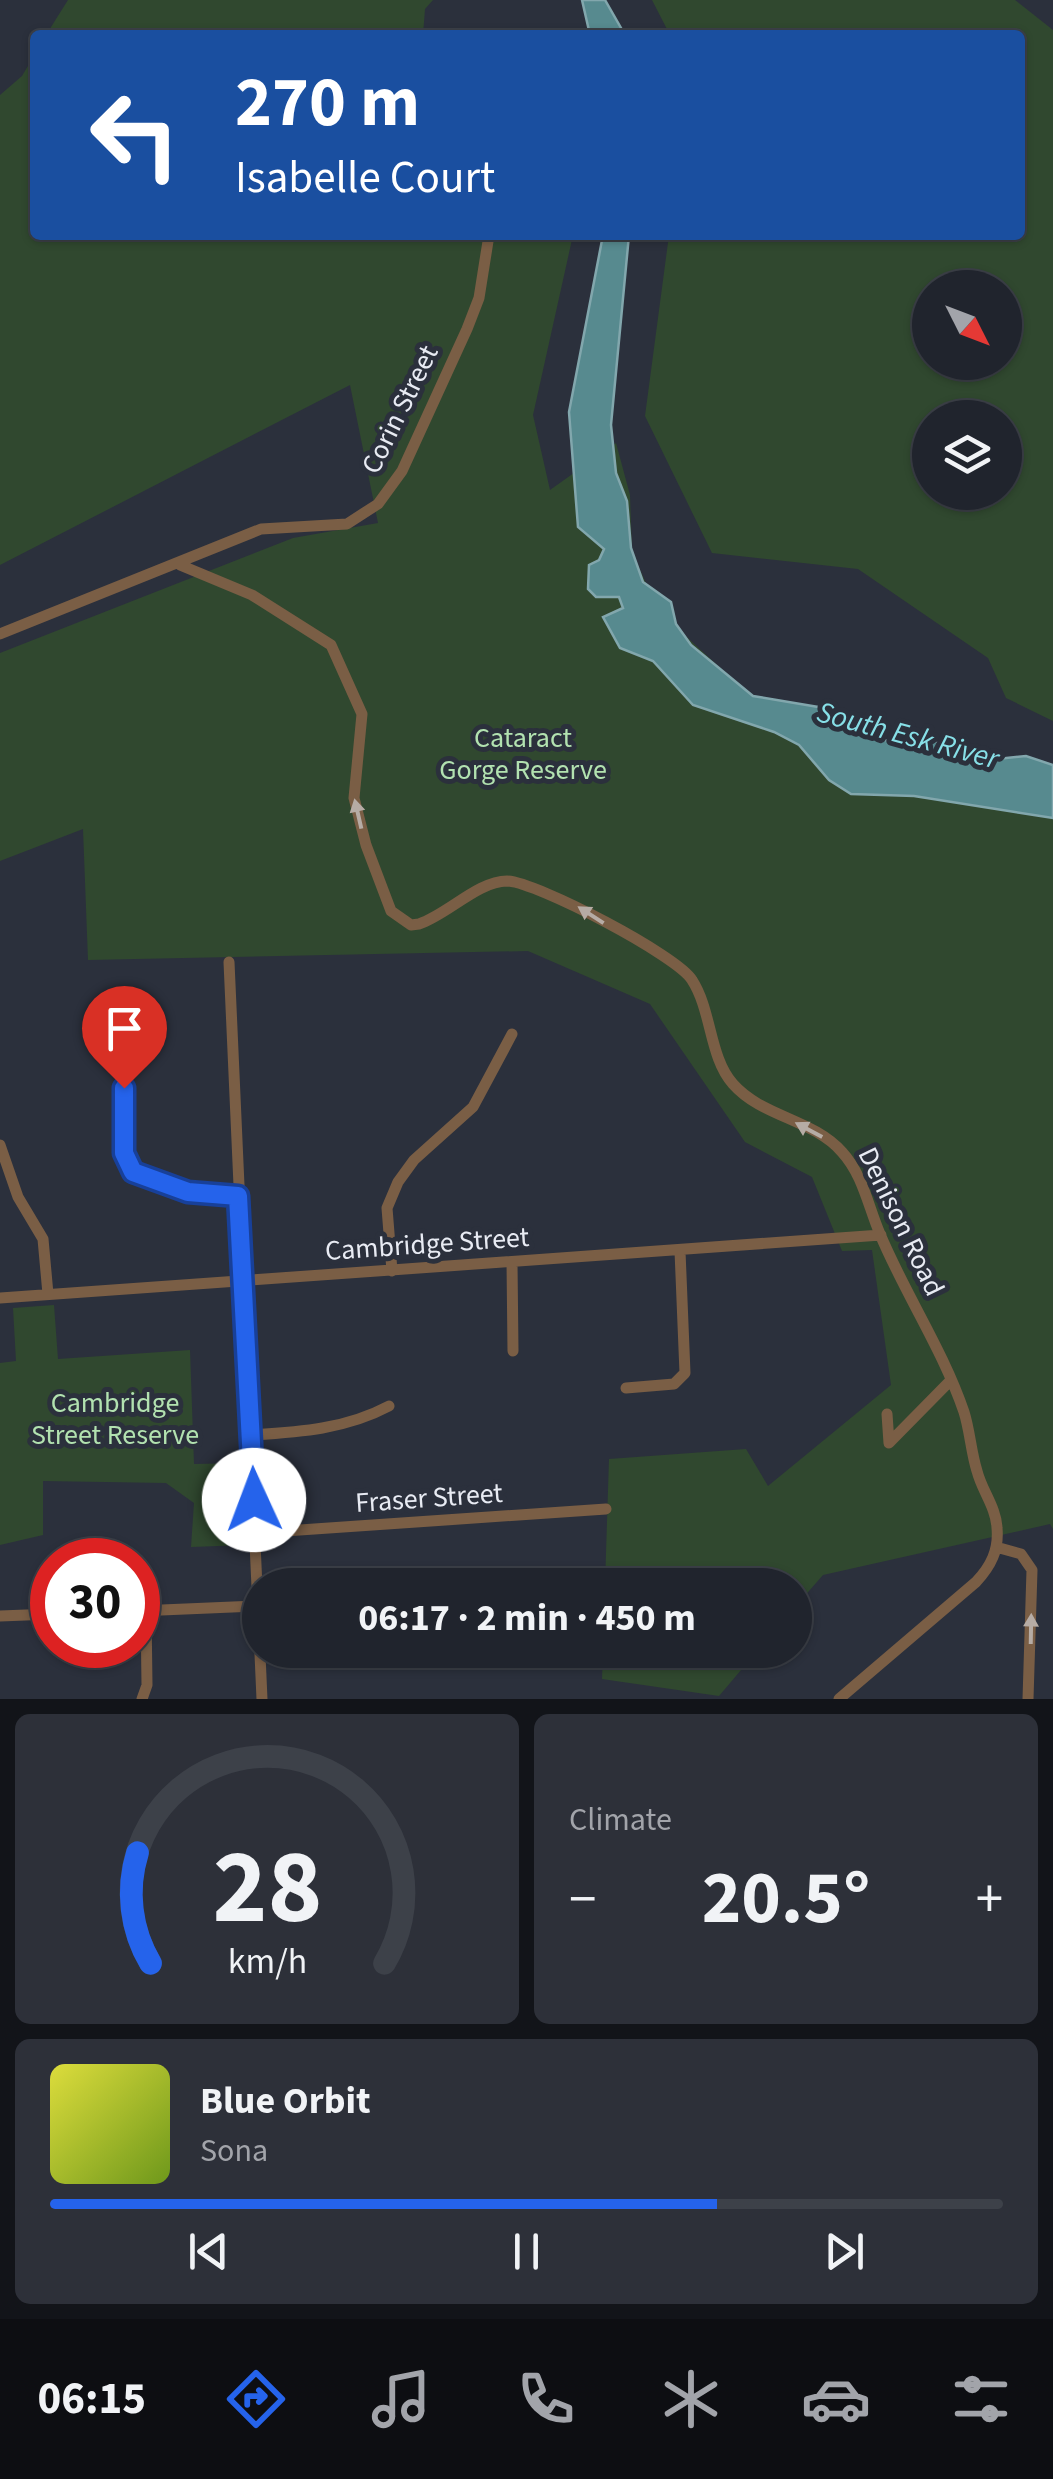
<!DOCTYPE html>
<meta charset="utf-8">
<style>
body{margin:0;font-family:"Source Sans 3",sans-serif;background:#2d3039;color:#f1f3f6;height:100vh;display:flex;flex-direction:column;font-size:38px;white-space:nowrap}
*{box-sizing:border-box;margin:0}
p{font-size:32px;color:#a2a4aa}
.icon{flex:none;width:55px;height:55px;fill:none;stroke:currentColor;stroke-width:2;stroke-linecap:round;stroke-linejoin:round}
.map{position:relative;height:1699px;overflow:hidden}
.drawer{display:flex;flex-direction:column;gap:15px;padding:15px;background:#121419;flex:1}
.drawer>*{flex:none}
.hud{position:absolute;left:30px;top:30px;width:995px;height:210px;border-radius:10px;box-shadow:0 2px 8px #0004,0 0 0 2px #3d4149;background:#1a4fa0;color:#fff;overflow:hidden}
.needle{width:65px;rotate:132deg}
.buttons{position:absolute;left:912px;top:270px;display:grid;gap:20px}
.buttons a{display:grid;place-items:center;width:110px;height:110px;border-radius:50%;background:#20242d;box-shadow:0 2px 8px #0004,0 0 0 2px #3d4149;font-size:50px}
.speed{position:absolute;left:30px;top:1538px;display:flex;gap:20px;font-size:50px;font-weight:700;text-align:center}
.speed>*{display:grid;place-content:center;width:130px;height:130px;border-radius:50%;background:#20242d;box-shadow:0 2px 8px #0004,0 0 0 2px #3d4149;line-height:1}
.speed .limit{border:15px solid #d22;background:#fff;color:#111}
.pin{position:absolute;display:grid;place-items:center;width:85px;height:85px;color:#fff;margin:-102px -42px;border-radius:50% 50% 50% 0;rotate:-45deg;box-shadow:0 0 10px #0007}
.pin .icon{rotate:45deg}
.me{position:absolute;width:110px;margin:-55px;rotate:358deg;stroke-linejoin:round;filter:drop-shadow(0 0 8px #0008)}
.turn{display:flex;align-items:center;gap:35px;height:210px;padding:0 40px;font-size:45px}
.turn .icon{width:130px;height:130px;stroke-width:2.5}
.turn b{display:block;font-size:70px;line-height:85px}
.big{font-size:75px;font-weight:700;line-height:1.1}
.drawer .card{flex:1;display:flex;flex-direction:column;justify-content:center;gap:15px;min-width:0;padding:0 35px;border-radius:15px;background:#2d3039}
.drawer .dial{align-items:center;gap:0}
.dial svg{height:260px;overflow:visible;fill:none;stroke:#3d4149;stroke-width:7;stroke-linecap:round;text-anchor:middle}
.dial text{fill:#f1f3f6;stroke:none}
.song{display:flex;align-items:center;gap:30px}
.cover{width:120px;height:120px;border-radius:15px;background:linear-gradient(135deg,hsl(60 70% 55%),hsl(80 70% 35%))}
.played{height:10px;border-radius:5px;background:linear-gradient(90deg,#2563eb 70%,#3d4149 70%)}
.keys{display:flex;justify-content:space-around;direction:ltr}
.heat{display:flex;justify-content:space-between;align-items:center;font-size:55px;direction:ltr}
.drawer .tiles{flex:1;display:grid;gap:15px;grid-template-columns:1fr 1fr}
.card:last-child{grid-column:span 2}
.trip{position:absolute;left:242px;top:1568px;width:570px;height:100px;border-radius:50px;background:#20242d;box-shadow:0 2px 8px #0004,0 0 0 2px #3d4149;font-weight:700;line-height:100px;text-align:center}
.tabs{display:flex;height:160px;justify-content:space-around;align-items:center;background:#0d0e12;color:#a2a4aa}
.tabs .icon{width:70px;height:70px}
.tabs .current{color:#2563eb}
.tabs b{font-size:45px;color:#f1f3f6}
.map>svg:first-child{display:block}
.green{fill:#30482f;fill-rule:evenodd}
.water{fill:#578a8f;stroke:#82a7ad;stroke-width:2.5}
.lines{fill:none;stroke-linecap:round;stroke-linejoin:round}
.minor{stroke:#7a5e45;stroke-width:11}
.oneway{fill:#b6aca5}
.route-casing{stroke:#184099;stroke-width:25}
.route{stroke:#2563eb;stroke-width:18}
.labels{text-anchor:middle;stroke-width:10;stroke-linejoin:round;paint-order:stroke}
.street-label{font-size:28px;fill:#e8ebf3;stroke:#2b303c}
.park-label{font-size:28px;fill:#b2e2b0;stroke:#2b303c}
.water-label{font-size:30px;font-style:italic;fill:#87dfe7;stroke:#2b303c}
</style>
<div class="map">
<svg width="1053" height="1699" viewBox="0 0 1053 1699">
<rect width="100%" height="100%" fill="#2b303c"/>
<!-- green -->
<path class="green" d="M68,0H433L425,9L423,35H46Z
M652,0H1015L1053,30V721L1006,698L988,658L858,569L712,553L645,416L669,235H1020V35H670ZM930,288H1005V362H930ZM930,418H1005V492H930Z
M35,54V235H573L533,415L550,490L616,443L630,495L632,552L649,590L676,627L802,744L1053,780V1529L1050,1524L823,1575L795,1607V1585H605L609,1459L746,1449L768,1486L891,1385L872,1250L842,1251L812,1177L745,1142L650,1004L528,951L88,960L83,829L0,861V653L293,538L378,523L350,385L0,565V95L22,76Z
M54,1305L58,1359L190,1350L194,1464L243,1463L245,1545L191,1547L194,1503L166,1483L43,1481V1535L0,1545V1363L16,1361L13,1308Z
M603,1650H758L719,1696L602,1679Z"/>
<!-- water -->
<path class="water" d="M582,0H605L625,35H590Z
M603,235H629L611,425L616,473L627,501L631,548L643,582L671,602L676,624L691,645L753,696L836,710L874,737L896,743L929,739L973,755L997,759L1026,756L1053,765V818L914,796L851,794L829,780L799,745L774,732L693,705L653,661L620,648L603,617L623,608L619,597H596L588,589L589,565L599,560L604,549L578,527L569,412Z"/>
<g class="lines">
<!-- minor -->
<path class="minor" d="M180,565L252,595L331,645L362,714L354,798L366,845L391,911L411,925L419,924C447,915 478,881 507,881C537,882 678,956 692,980C712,1011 709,1057 733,1084C762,1117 813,1119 842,1152C863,1175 868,1206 880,1234C905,1294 943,1350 964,1412C970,1431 971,1452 977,1471C982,1491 996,1507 997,1528C999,1550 991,1566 976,1582L839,1699
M0,634L261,529L347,524L378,504L402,471L467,329L479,298L489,235
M229,962L262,1699
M117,1023L128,1166C151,1192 206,1196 238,1196
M0,1145L18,1197L43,1239L48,1294
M512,1262L513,1351
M392,1271L387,1208L398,1182L414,1160L473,1107L512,1034
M0,1298L881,1235
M626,1388L674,1384L685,1373L680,1251
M887,1414L889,1443
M252,1435C300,1432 346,1429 389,1406
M889,1443L951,1380
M256,1533L606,1509
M996,1547L1021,1554L1032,1570L1028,1699
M138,1611L258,1606
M0,1616L52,1614
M260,1652L288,1650
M142,1699L147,1685L146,1611"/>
</g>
<!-- one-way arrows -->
<defs><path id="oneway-solid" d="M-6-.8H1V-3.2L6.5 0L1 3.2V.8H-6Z" transform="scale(2.5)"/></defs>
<g class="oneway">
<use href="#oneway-solid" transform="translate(358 814) rotate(-103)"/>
<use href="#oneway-solid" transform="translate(591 915) rotate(-147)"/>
<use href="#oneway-solid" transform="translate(809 1130) rotate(-152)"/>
<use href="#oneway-solid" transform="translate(1031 1629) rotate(-89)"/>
</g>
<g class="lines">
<defs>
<path id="route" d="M124,1088V1153L133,1172L188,1192L238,1196L254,1500"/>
</defs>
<!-- route casing -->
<use href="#route" class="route-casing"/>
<!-- route -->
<use href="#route" class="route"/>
</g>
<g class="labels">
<!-- street labels -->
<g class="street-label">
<text transform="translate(399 409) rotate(-64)" y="10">Corin Street</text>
<text transform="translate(902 1221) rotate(64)" y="10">Denison Road</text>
<text transform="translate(427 1243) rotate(-4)" y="10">Cambridge Street</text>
<text transform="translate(429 1497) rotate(-4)" y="10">Fraser Street</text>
</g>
<!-- park labels -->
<g class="park-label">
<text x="523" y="747">Cataract<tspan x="523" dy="32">Gorge Reserve</tspan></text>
<text x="115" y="1412">Cambridge<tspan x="115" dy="32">Street Reserve</tspan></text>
</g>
<!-- water labels -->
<g class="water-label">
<text transform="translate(908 735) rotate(15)" y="10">South Esk River</text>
</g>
</g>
</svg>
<div class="buttons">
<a><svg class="needle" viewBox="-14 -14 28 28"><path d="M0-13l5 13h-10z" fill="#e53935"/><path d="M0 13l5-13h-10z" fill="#a2a4aa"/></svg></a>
<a><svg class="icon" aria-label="layers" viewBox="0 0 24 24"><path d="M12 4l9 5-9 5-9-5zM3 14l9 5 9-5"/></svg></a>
</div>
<div class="speed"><div class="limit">30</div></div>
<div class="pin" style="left:124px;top:1088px;background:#d93025"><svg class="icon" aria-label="arrive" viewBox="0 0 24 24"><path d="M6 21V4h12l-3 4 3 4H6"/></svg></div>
<svg class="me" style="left:254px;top:1500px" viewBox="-20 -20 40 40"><circle r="19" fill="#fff"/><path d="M0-13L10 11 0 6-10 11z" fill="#2563eb"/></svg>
<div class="trip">06:17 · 2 min · 450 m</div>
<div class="hud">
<div class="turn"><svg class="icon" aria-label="left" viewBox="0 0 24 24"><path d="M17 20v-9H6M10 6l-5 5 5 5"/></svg><div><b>270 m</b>Isabelle Court</div></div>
</div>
</div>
<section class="drawer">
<div class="tiles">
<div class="card dial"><svg viewBox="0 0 100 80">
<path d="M14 69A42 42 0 1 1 86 69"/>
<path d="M14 69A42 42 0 0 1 10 35" stroke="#2563eb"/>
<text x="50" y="56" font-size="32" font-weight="700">28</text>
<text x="50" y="72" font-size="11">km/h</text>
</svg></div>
<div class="card"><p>Climate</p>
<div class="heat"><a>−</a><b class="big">20.5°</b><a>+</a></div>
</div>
<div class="card">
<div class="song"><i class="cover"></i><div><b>Blue Orbit</b><p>Sona</p></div></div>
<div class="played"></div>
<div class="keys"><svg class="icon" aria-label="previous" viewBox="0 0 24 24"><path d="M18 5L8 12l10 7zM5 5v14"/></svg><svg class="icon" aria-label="pause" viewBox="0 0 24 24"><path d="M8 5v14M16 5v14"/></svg><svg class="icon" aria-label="next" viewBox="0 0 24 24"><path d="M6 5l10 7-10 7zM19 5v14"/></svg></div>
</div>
</div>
</section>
<nav class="tabs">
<b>06:15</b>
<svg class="icon current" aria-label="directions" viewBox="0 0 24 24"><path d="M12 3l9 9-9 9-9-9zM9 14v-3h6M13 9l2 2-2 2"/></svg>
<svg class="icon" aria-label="music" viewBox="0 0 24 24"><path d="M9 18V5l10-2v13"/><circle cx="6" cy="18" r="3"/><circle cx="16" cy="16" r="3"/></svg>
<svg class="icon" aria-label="phone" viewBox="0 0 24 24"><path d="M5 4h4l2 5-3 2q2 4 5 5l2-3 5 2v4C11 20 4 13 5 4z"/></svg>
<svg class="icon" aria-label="climate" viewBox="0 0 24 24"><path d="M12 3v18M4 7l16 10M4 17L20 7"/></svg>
<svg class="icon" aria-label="car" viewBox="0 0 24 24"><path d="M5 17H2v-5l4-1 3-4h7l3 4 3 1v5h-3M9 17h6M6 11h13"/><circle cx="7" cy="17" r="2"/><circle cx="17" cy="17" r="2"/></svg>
<svg class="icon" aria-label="filters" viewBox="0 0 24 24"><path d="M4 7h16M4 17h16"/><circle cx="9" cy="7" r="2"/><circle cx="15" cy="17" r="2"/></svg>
</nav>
